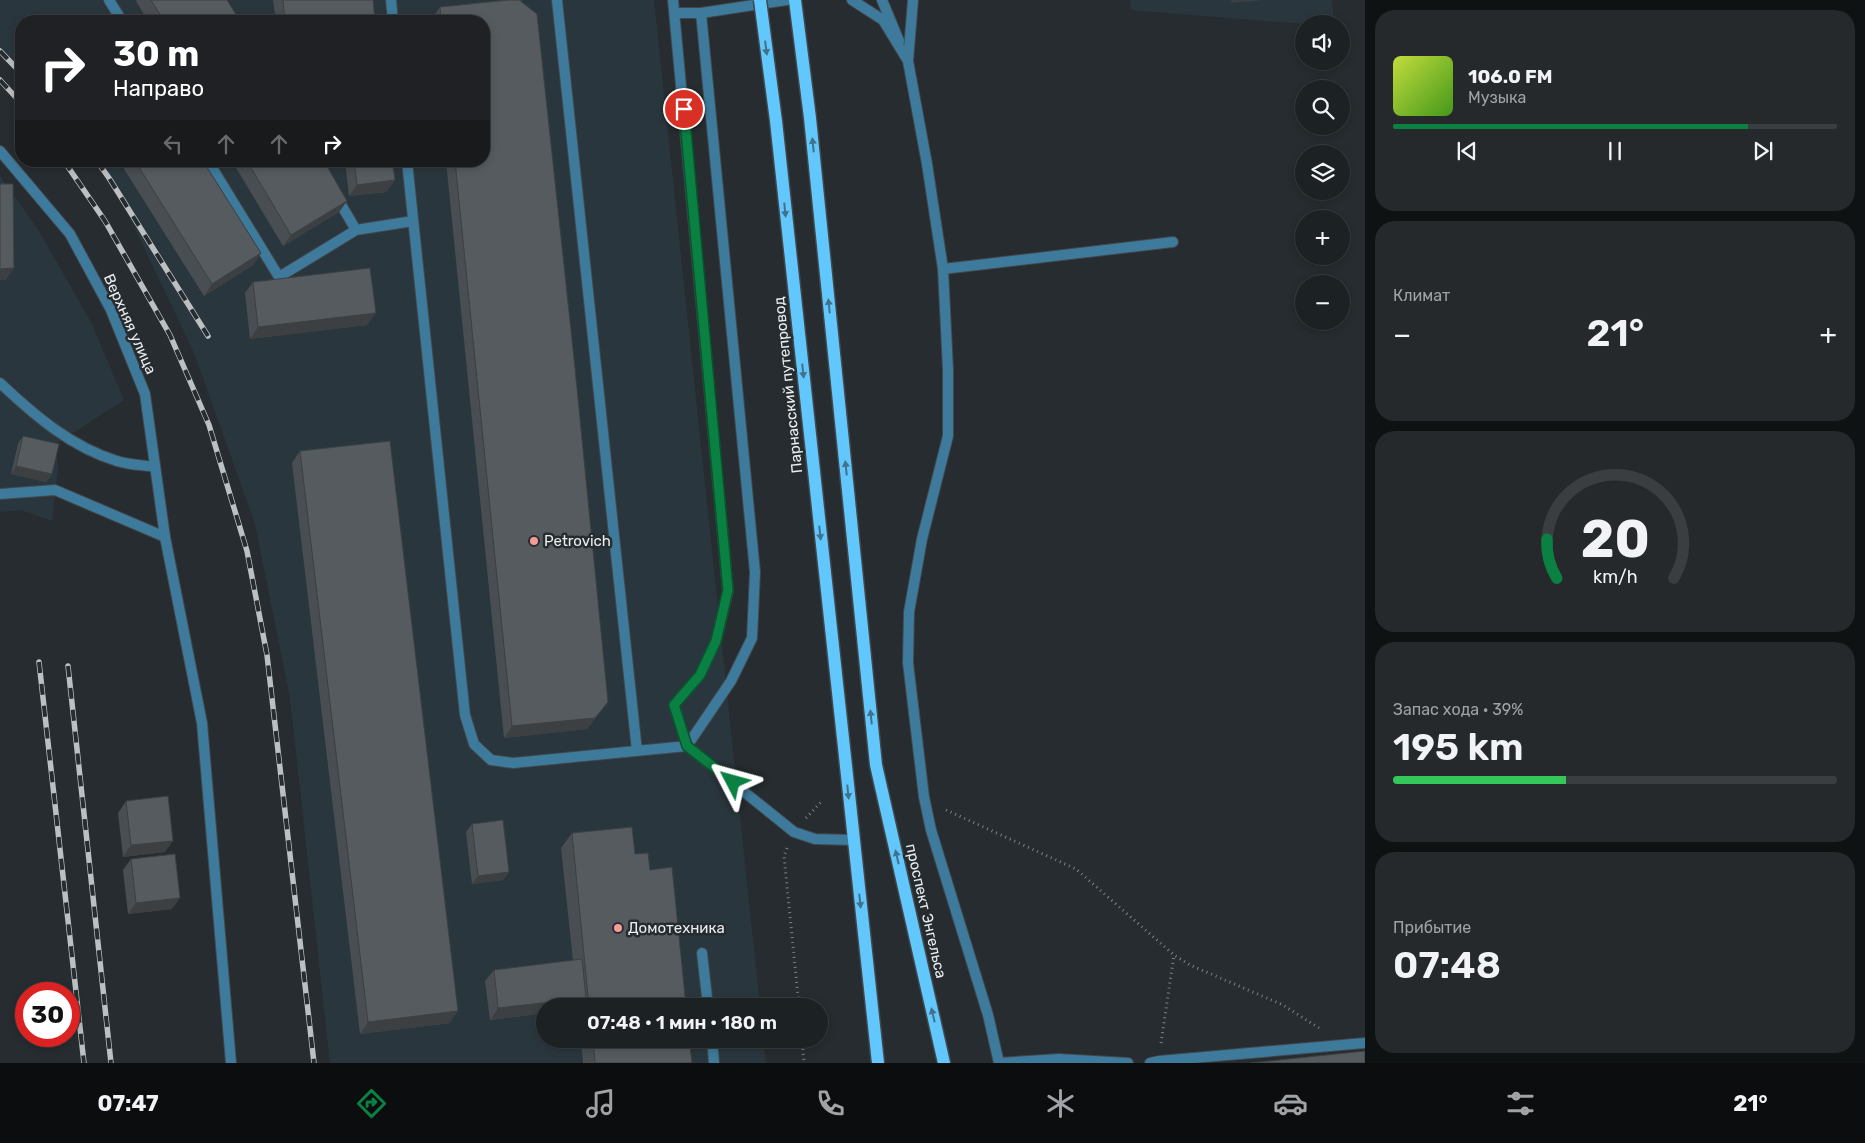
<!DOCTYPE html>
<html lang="ru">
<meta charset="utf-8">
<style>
body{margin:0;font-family:Rubik,sans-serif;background:#25292b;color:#f1f3f6;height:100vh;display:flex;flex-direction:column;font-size:19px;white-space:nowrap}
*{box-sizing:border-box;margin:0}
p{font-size:16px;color:#a0a3a6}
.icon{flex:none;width:28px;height:28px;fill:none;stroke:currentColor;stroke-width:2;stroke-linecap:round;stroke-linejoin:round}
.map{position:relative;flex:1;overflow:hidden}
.details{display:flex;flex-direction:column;gap:10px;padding:10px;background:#0f1213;width:500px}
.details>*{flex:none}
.guide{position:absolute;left:15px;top:15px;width:475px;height:152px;border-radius:20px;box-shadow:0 2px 8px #0003,0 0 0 1px #3a3e41;background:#202124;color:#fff;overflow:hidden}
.buttons{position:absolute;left:1295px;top:15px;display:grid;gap:10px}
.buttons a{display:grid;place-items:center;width:55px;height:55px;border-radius:50%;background:#1c2123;box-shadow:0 2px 8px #0003,0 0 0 1px #3a3e41;font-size:25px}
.speed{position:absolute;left:15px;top:982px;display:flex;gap:10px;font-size:25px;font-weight:700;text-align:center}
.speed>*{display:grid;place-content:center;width:65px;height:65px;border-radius:50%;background:#1c2123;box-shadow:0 2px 8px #0003,0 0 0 1px #3a3e41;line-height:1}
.speed .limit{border:8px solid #d22;background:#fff;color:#111}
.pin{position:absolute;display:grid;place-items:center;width:42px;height:42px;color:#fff;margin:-21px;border:2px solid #fff;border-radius:50%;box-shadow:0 1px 5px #0007}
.me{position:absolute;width:55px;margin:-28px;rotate:309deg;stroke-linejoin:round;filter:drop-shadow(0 0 4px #0008)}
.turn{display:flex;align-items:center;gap:18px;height:105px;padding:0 15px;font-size:22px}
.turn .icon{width:65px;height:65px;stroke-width:2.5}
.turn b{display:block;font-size:35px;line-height:42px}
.lanes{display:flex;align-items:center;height:48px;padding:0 15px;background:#0003;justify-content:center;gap:25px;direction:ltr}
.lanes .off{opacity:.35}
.big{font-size:38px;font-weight:600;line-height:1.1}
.details .card{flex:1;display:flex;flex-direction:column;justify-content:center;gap:8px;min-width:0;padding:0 18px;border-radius:20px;background:#25292b}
.details .dial{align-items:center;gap:0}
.dial svg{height:130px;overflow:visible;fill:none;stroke:#3a3e41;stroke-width:7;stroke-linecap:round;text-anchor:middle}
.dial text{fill:#f1f3f6;stroke:none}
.song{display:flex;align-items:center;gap:15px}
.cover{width:60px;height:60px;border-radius:8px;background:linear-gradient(135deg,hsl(70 70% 55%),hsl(100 70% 35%))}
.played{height:5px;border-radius:2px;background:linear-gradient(90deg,#0b8043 80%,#3a3e41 80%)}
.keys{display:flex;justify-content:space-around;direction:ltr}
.heat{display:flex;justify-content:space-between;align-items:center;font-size:28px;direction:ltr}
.charge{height:8px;border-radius:4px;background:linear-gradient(90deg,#34c759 39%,#3a3e41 0)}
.trip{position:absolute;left:536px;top:998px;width:292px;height:50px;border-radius:25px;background:#1c2123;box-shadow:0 2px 8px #0003,0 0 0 1px #3a3e41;font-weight:600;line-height:50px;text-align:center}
.menu{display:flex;height:80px;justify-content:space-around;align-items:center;background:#0b0d0e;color:#a0a3a6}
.menu .icon{width:35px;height:35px}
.menu .current{color:#0b8043}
.menu b{font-size:22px;color:#f1f3f6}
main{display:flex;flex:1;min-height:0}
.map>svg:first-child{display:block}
.built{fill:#2a363d}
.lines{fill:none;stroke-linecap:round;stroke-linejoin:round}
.service-casing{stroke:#41474a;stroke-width:12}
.minor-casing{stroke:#41474a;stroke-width:12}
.primary-casing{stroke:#41474a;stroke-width:15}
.path{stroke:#7d8284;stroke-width:3;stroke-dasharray:1 4;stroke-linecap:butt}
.service{stroke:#3e7a9b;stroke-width:10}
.minor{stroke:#3e7a9b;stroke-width:10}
.primary{stroke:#61c7fc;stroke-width:12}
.rail-casing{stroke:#bcc0c2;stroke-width:5.5}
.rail{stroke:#262c2f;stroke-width:4;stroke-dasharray:11;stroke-linecap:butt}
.primary-bridge-casing{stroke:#41474a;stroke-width:15;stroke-linecap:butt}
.primary-bridge{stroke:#61c7fc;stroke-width:12}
.wall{fill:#494e52}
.shaded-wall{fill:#3c4042}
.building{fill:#555b5f;stroke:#3c4042}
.oneway{fill:#41728b}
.route-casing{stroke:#07532c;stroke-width:12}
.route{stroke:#0b8043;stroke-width:9}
.poi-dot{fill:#f59c95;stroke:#262c2f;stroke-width:2}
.labels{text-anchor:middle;stroke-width:5;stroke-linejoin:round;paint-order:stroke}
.street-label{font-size:15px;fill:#e9edef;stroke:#262c2f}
.poi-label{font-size:15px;fill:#e9edef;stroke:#262c2f;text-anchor:start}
</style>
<main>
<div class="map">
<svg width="1365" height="1063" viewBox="0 0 1365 1063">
<rect width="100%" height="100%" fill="#262c2f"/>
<!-- built -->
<path class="built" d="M0,0H654L760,1006H545V1039H763L766,1063H330L290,698L255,524L194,353L103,161H484V21H21V69L0,47Z
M1130,0H1332L1334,24H1304L1131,10Z
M0,176L39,231L92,324L124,400L56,444L58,470L52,521L21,510L0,512Z"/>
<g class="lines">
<defs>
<path id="service" d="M109,0L122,21
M391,0L393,21
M557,0L637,751
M882,0L899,41
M675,13H701
M208,161L279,277L356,230L336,196
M407,161L465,715L474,744L491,760L513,763L687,746L674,705L700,675L716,641L728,591L673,0
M356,230L413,221
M943,269L1173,242
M0,383C34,415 71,447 117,461C129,465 143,465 155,467
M0,494L55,490L165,537
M702,953L708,1006
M712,1039L714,1063
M999,1063L1059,1059L1128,1063
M1150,1063L1159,1061L1365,1043"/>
<path id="minor" d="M787,0L701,13L755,572L752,638L731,681L687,746L794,832L815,839L853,840
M852,0L883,20L908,61L927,164L943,269L948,370V436L922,539L909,612L908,663L924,797L931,830L988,1015L999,1063
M908,61L913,0
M0,151L70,234L111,310L145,394L165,537L202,723L231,1063"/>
<path id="primary" d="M795,0L810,118L876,765L944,1063
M846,766L878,1063"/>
</defs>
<!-- service casing -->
<use href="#service" class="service-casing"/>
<!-- minor casing -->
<use href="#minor" class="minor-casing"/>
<!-- primary casing -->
<use href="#primary" class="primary-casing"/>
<!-- path -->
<path class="path" d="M946,810L1076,869L1174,955L1190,965L1283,1005L1319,1028
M806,818L823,800
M787,848L784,856L799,1006
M802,1039L804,1063
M1161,1043L1174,955"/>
<!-- service -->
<use href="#service" class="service"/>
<!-- minor -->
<use href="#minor" class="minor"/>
<!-- primary -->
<use href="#primary" class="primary"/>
<defs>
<path id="rail" d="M0,51L21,73
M0,80L21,103
M64,161L105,221L170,335L209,425L247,551L267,655L314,1063
M97,161L109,178L208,336
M39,662L84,1063
M68,666L111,1063"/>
</defs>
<!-- rail casing -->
<use href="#rail" class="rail-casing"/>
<!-- rail -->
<use href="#rail" class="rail"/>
<defs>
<path id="primary-bridge" d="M760,0L776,121L846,766"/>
</defs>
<!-- primary-bridge casing -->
<use href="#primary-bridge" class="primary-bridge-casing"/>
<!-- primary-bridge -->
<use href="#primary-bridge" class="primary-bridge"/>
</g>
<!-- wall -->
<path class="wall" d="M137,0H227L240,21H148L136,1Z
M273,0H373L375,21H276Z
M504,0H522L521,2L608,702L587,729L504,738L446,161H484V21H432V19L440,7Z
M119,161H203L261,253L253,265L204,296Z
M232,161H324L347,201L339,212L283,246Z
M345,161H392L395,180L386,192L349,196Z
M253,282L367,325L250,339L245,293Z
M23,436L52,474L46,482L11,474L18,444Z
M300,451L450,1023L360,1034L292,463Z
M126,801L165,852L123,857L118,813Z
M472,824L509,872L503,880L472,884L466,832Z
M572,833L635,854L650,870L686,1006H545V1013L490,1020L485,981L494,970L573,961L561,848Z
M131,859L172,909L128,914L123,870Z
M581,1039H689L692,1063H583Z"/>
<!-- shaded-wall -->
<path class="shaded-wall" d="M1232,0H1264L1230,3Z
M395,180L386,192L349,196L357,185Z
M347,201L339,212L283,246L291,235Z
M261,253L253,265L204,296L212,284Z
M14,268L6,280H0V269Z
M376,313L367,325L250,339L258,327Z
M16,466L52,474L46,482L11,474Z
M608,702L587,729L504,738L512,726Z
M173,841L165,852L123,857L131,845Z
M509,872L503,880L472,884L478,876Z
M180,898L172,909L128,914L136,903Z
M586,998L580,1006H545V1013L490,1020L498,1008Z
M458,1011L450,1023L360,1034L368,1022Z"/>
<!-- building -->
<path class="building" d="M151,0H227L240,21H164Z
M283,0H373L375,21H285Z
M509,0H519L537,14L574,358L608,702L595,718L512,726L455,161H484V21H441L440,7Z
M135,161H203L261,253L212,284Z
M247,161H324L347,201L291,235Z
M354,161H392L395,180L357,185Z
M0,184H13L14,268L0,269Z
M370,268L376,313L258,327L253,282Z
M23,436L59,444L52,474L16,466Z
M390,441L458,1011L368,1022L300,451Z
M168,796L173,841L131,845L126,801Z
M503,820L509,872L478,876L472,824Z
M632,827L635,854L648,853L650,870L672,867L686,1006H589L572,833Z
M175,854L180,898L136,903L131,859Z
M582,959L586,998L498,1008L494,970Z
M593,1039H689L692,1063H595Z
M1365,1051V1063H1250Z"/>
<!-- one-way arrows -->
<defs><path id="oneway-solid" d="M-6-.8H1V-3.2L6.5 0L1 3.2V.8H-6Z" transform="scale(1.25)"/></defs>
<g class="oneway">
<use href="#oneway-solid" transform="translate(766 48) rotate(83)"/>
<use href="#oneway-solid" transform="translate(813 145) rotate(-96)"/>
<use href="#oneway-solid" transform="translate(785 210) rotate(84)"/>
<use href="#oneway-solid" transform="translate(829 306) rotate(-96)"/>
<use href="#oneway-solid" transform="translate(803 371) rotate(84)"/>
<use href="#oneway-solid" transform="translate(846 468) rotate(-96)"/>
<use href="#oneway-solid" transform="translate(820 533) rotate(84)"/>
<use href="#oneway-solid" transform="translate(871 717) rotate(-96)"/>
<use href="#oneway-solid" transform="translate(848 792) rotate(84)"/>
<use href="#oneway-solid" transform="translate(897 857) rotate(-103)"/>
<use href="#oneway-solid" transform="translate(860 901) rotate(84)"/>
<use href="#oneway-solid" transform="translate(933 1015) rotate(-103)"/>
</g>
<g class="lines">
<defs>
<path id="route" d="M684,109L728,590L716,641L700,675L674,705L687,746L733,782"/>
</defs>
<!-- route casing -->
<use href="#route" class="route-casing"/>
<!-- route -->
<use href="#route" class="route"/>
</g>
<!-- markers -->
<g class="poi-dot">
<circle cx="534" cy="541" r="5"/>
<circle cx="618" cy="928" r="5"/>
</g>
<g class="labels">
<!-- street labels -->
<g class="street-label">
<text transform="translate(130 324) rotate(66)" y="5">Верхняя улица</text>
<text transform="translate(788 385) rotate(-96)" y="5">Парнасский путепровод</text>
<text transform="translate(926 911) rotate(77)" y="5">проспект Энгельса</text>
</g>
<!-- poi labels -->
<g class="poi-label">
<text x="544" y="546">Petrovich</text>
<text x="628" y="933">Домотехника</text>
</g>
</g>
</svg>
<div class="buttons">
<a><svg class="icon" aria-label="sound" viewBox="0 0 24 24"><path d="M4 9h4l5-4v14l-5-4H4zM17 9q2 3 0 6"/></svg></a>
<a><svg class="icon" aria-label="search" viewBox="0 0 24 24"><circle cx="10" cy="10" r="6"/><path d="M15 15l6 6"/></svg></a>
<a><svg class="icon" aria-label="layers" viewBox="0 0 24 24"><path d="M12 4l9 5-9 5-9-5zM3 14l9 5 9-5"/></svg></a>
<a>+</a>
<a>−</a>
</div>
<div class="speed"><div class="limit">30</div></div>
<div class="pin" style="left:684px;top:109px;background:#d93025"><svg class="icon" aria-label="arrive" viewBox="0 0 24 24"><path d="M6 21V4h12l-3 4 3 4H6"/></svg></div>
<svg class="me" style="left:733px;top:782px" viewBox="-20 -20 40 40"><path d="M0-17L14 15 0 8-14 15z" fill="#0b8043" stroke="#fff" stroke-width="4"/></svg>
<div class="trip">07:48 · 1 мин · 180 m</div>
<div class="guide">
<div class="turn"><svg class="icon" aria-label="right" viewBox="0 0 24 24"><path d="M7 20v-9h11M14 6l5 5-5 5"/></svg><div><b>30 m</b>Направо</div></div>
<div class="lanes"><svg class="icon off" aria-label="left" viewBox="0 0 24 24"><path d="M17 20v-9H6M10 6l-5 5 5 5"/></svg><svg class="icon off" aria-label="ahead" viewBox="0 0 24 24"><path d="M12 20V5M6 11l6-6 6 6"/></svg><svg class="icon off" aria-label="ahead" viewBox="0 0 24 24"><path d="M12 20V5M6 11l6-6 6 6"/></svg><svg class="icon" aria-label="right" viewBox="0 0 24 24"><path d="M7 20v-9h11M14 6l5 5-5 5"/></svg></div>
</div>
</div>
<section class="details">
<div class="card">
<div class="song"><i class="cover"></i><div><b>106.0 FM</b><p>Музыка</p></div></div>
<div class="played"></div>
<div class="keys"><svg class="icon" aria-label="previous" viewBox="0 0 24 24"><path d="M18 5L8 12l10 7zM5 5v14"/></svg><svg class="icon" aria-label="pause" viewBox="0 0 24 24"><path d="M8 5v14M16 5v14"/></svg><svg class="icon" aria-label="next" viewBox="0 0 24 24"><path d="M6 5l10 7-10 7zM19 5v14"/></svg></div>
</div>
<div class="card"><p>Климат</p>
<div class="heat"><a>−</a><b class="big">21°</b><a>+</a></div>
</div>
<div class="card dial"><svg viewBox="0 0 100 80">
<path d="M14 69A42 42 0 1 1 86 69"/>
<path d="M14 69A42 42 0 0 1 8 45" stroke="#0b8043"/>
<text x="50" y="56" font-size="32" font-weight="700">20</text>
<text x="50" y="72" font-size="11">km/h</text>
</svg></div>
<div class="card"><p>Запас хода · 39%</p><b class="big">195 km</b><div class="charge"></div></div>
<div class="card"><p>Прибытие</p><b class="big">07:48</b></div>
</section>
</main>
<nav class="menu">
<b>07:47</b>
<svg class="icon current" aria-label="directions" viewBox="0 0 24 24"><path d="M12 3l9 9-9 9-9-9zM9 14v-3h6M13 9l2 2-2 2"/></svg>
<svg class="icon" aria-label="music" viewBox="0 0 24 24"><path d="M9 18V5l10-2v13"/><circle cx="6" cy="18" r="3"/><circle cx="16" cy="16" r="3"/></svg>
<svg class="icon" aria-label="phone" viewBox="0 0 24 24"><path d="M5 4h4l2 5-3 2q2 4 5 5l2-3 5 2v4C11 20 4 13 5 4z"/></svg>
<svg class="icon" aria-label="climate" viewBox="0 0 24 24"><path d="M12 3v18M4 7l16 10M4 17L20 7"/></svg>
<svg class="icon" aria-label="car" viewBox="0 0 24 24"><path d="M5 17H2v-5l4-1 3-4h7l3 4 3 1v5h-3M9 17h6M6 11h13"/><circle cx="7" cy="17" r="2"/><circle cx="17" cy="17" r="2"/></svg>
<svg class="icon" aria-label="filters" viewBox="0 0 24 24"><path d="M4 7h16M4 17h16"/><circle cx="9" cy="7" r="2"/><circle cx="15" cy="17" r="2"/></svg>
<b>21°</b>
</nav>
